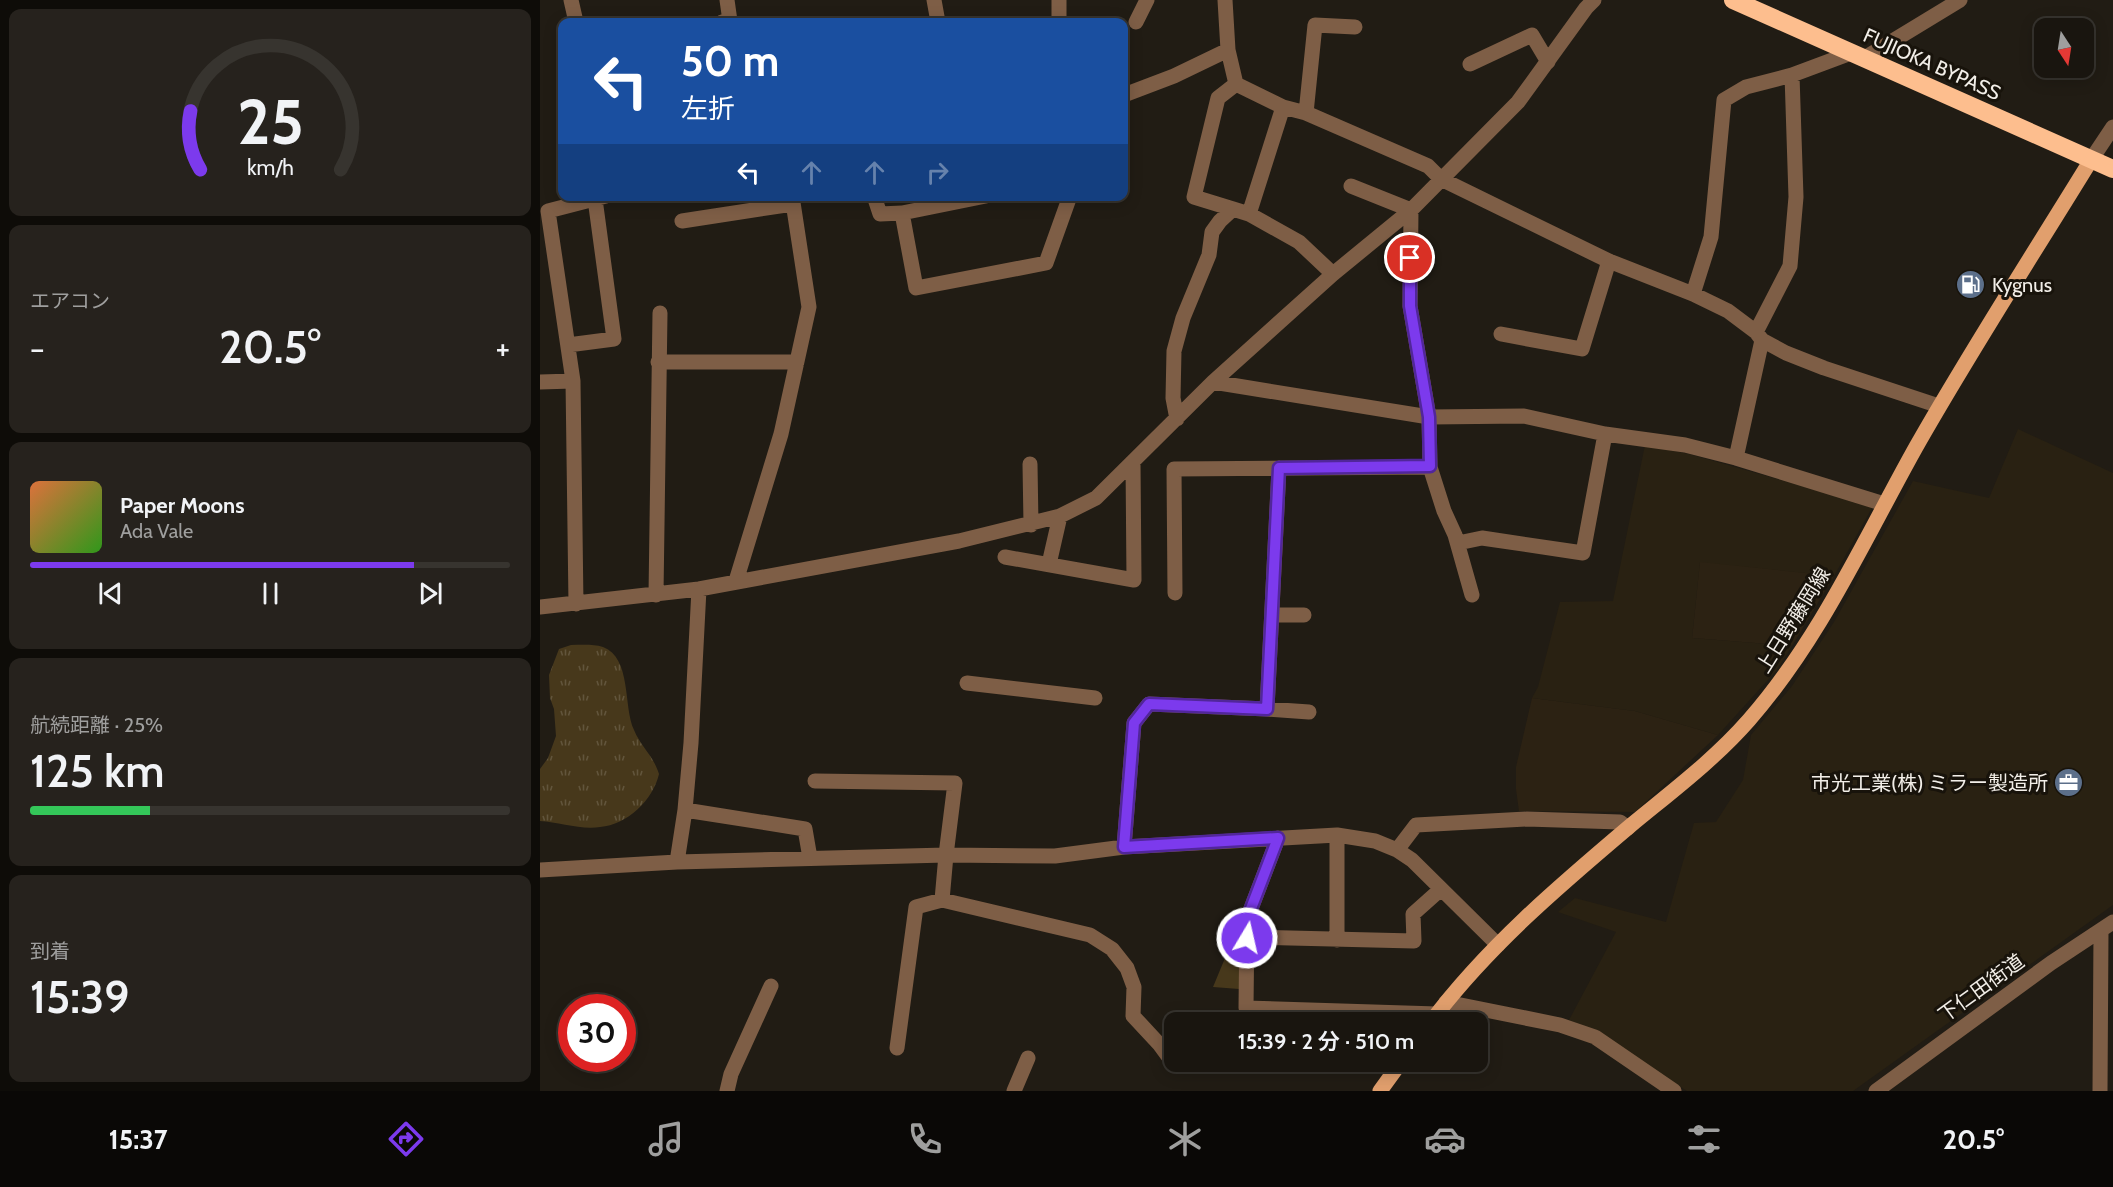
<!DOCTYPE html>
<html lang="ja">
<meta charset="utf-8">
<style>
body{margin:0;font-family:Cabin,"Noto Sans JP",sans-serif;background:#26221d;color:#f1f3f6;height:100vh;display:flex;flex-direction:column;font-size:22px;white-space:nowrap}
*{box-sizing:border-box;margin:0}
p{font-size:20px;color:#9f9f9e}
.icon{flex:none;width:33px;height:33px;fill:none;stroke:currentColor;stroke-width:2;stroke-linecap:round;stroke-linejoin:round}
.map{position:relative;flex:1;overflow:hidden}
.drawer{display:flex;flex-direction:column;gap:9px;padding:9px;background:#0e0c08;width:540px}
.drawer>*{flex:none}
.banner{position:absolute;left:18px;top:18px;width:570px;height:183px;border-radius:12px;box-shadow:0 3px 15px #0003,0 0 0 2px #37342f;background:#1a4fa0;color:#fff;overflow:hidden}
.needle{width:39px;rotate:168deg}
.fabs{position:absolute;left:1494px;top:18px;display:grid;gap:12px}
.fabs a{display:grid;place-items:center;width:60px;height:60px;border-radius:12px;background:#19150f;box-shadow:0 3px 15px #0003,0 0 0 2px #37342f;font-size:30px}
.speed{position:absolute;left:18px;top:994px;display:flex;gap:12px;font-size:30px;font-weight:700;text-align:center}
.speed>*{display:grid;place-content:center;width:78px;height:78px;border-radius:50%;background:#19150f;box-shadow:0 3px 15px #0003,0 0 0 2px #37342f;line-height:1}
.speed .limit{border:9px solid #d22;background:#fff;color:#111}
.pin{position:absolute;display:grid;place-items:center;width:51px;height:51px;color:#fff;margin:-26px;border:3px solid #fff;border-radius:50%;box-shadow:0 2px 6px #0007}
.me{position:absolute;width:66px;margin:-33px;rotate:9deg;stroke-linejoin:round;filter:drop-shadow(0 0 4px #0008)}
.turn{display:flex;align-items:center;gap:21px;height:126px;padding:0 24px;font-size:27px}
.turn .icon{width:78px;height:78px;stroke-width:2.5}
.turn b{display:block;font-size:42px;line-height:51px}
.lanes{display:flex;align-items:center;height:57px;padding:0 24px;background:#0003;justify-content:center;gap:30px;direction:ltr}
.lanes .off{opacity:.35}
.big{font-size:45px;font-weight:600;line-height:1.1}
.drawer .tile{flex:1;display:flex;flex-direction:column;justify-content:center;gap:9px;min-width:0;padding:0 21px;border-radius:12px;background:#26221d}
.drawer .dial{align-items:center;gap:0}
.dial svg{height:156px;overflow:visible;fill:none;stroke:#37342f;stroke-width:7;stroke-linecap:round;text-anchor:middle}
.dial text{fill:#f1f3f6;stroke:none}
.song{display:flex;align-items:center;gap:18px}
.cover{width:72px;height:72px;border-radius:9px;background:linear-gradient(135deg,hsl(20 70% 55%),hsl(110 70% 35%))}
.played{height:6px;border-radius:3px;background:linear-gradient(90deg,#7c3aed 80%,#37342f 80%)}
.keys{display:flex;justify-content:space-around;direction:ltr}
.heat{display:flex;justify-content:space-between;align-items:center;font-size:33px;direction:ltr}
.charge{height:9px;border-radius:4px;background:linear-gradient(90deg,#34c759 25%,#37342f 0)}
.trip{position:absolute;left:624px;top:1012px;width:324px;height:60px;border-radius:12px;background:#19150f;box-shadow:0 3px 15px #0003,0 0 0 2px #37342f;font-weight:600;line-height:60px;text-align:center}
.menu{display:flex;height:96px;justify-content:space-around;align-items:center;background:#0a0806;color:#9f9f9e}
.menu .icon{width:42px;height:42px}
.menu .selected{color:#7c3aed}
.menu b{font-size:27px;color:#f1f3f6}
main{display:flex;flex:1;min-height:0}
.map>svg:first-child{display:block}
.commercial{fill:#2c2213}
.built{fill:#292112}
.grass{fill:url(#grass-tufts)}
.green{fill:#47381b}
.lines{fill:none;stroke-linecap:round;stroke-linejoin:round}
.minor{stroke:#7e5e46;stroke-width:15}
.major{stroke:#e19f6d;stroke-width:15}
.highway{stroke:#fdbe8e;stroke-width:18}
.route-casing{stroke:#51269a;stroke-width:15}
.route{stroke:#7c3aed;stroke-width:10}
.labels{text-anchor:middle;stroke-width:6;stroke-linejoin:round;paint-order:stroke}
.street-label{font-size:20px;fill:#f2eee8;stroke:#18130b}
.poi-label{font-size:20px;fill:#f2eee8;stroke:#18130b;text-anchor:start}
</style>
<main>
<section class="drawer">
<div class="tile dial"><svg viewBox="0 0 100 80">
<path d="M14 69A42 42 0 1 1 86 69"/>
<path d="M14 69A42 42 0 0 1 9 39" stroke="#7c3aed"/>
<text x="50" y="56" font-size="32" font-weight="700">25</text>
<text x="50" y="72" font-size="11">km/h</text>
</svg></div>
<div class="tile"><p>エアコン</p>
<div class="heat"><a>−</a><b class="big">20.5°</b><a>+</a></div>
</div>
<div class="tile">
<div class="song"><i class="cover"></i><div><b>Paper Moons</b><p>Ada Vale</p></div></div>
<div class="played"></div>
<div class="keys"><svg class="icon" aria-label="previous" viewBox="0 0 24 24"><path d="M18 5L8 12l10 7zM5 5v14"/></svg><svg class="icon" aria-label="pause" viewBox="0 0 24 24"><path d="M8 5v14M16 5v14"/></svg><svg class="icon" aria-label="next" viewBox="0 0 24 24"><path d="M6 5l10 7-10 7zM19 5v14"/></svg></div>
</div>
<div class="tile"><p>航続距離 · 25%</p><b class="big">125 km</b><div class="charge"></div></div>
<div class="tile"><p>到着</p><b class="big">15:39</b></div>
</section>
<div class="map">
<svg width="1573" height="1091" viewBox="0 0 1573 1091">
<defs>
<pattern id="grass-tufts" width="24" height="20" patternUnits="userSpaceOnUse" patternTransform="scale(1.5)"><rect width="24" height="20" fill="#47381b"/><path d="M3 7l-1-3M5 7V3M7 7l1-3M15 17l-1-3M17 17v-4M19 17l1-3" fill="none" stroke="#62553c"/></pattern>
</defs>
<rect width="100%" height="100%" fill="#211c14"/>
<!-- commercial -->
<path class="commercial" d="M1160,561L1294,576L1252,646L1152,638Z
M992,698L1095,711L1178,735L1095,812L979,811L976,789V767Z"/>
<!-- built -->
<path class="built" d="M1478,429L1573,473V905L1313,1091H1147L1056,1031L1029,1020L1076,932L1018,912L1035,898L1126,922L1154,823L1176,822L1203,780L1211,735L1252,686L1294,622L1373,481L1449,498Z
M1105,445L1149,454L1333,506L1294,576L1160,562L1152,638L1252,646L1236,671L1178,735L1095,711L992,698L998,687L1020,602L1073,601Z"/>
<!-- grass -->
<path class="grass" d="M31,645C42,645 53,644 63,647C92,658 83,707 94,730C101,747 113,755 119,774C113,800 87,825 60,827C41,830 19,822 0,821V769L8,758L16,736L14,709L10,698L9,675L19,649Z"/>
<!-- green -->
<path class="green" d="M700,922L699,989L673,987Z"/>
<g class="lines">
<!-- minor -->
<path class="minor" d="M31,0L36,22
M394,0L398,22
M519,0V22
M685,0L688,50L696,84L743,107L766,113L888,166L901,179L1069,261L1153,294L1188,311L1216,332L1222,340L1246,353L1284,368L1399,406
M182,22L190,21L187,0
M596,22L607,0
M1323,59L1420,0
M930,64L992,35L1008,62
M1252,75L1311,53
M584,95L634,76L688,50
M766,113L775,25L815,27
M1551,160L1573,127
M811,186L871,210L870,306L889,417L890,467L904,511L915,535L932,595
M334,196L340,214L362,213L376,288L506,263L530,196
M693,209L654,197L678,98L696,84
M362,213L446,196
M709,214L743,107
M142,221L253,204
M1153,294L1171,237L1184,100L1206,87L1252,75L1256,197L1250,266L1216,332
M961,334L1042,349L1069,261
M28,345L74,339L55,199
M118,362H257
M33,381L8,211L66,196
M0,382L33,381L36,604
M673,382L889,417L984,416L1065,434L1145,445L1196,458L1344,504
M637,419L633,398L634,351L643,318L669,255L672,232L680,221L693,209L709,214L759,242L793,274
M1196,458L1222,340
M490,464L491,525
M918,543L942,538L1043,553L1065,434
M465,557L594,580L593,462
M509,564L520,516
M196,581L241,434L269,307L252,196
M635,593L634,469L890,467
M116,595L120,313
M0,607L159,589L419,541L520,516L556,498L673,382L793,274L871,210L978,102L1046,8L1054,0
M732,615H764
M427,683L555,698
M727,709L769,712
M275,781L415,783L406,855L402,900L550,935L572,949L587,968L594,987L593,1016L620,1045L631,1060
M145,810L265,829L270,858
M797,835V940
M738,838L707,919L706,1008L897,1014
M584,847L594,723L609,704L727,709L739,468
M857,850L876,825L987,819L1080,822L1088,828
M137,862L406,855L515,856L584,847L797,835L835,841L857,850L872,860L958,945
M0,870L137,862L145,810L151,743L159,589
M707,937L874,941L873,914L901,889
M906,1002L1020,1025L1055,1037L1134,1091
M357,1048L376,907L402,900
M187,1091L191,1074L231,986
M474,1091L488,1058
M1336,1091L1511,963L1573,922
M1560,1091L1561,931"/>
<!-- major -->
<path class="major" d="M890,1023C946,948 1019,886 1090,826C1131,792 1174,760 1209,720C1280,639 1324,540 1376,447C1431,350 1492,256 1551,160
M840,1091L861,1062"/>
<!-- highway -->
<path class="highway" d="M1193,0L1573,169"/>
</g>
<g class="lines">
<defs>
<path id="route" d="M707,938V919L738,838L584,847L594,723L609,704L727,709L739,468L890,466L889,417L870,306V258"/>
</defs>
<!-- route casing -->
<use href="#route" class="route-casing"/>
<!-- route -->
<use href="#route" class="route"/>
</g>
<!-- icons -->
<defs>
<symbol id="fuel-disc" viewBox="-11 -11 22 22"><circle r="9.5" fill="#5c6f8a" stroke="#18130b"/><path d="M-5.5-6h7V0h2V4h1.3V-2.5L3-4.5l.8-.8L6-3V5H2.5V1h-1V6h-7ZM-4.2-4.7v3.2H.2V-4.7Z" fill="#fff"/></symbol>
<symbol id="office-disc" viewBox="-11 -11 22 22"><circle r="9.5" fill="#5c6f8a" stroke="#18130b"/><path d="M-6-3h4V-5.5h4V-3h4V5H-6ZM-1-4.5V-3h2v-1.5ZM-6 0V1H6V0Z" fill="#fff"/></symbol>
</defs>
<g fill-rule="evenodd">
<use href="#fuel-disc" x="1414" y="268" width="33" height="33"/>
<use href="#office-disc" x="1512" y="766" width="33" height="33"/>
</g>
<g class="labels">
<!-- street labels -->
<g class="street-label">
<text transform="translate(1392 64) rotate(24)" y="7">FUJIOKA BYPASS</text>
<text transform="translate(1253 620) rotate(-58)" y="7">上日野藤岡線</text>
<text transform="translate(1441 988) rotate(-36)" y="7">下仁田街道</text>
</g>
<!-- poi labels -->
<g class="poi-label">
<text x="1452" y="292">Kygnus</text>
<text x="1508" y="790" text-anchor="end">市光工業(株) ミラー製造所</text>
</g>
</g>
</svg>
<div class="fabs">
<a><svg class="needle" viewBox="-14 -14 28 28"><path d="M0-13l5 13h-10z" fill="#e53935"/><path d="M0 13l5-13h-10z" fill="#9f9f9e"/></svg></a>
</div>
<div class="speed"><div class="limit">30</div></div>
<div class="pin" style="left:870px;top:258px;background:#d93025"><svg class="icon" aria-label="arrive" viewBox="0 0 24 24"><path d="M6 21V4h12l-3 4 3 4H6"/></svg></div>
<svg class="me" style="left:707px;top:938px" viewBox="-20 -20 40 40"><circle r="17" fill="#7c3aed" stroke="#fff" stroke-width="3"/><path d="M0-11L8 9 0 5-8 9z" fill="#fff"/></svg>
<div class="trip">15:39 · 2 分 · 510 m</div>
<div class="banner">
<div class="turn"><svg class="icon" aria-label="left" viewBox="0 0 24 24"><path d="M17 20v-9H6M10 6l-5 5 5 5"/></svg><div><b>50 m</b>左折</div></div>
<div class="lanes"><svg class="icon" aria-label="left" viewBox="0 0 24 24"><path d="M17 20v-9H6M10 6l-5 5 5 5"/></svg><svg class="icon off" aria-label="ahead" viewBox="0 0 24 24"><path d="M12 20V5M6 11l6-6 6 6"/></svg><svg class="icon off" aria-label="ahead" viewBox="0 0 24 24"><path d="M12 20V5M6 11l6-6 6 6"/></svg><svg class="icon off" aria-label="right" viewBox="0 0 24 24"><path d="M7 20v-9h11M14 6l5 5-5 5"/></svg></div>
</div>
</div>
</main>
<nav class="menu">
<b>15:37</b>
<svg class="icon selected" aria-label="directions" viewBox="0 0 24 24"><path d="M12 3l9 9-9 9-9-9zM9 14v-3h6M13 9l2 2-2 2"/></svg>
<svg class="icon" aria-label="music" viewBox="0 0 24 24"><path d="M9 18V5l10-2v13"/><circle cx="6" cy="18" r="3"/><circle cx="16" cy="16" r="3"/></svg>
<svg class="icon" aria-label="phone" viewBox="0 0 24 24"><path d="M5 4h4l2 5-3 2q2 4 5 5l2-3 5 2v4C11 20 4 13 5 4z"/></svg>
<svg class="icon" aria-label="climate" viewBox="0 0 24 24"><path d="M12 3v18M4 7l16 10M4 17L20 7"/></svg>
<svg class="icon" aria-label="car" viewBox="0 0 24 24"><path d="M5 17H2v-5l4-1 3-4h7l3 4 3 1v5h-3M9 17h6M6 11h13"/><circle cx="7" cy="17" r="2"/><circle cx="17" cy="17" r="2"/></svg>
<svg class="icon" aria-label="filters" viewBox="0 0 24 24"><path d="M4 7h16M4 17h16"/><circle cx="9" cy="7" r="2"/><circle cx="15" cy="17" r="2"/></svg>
<b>20.5°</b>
</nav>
